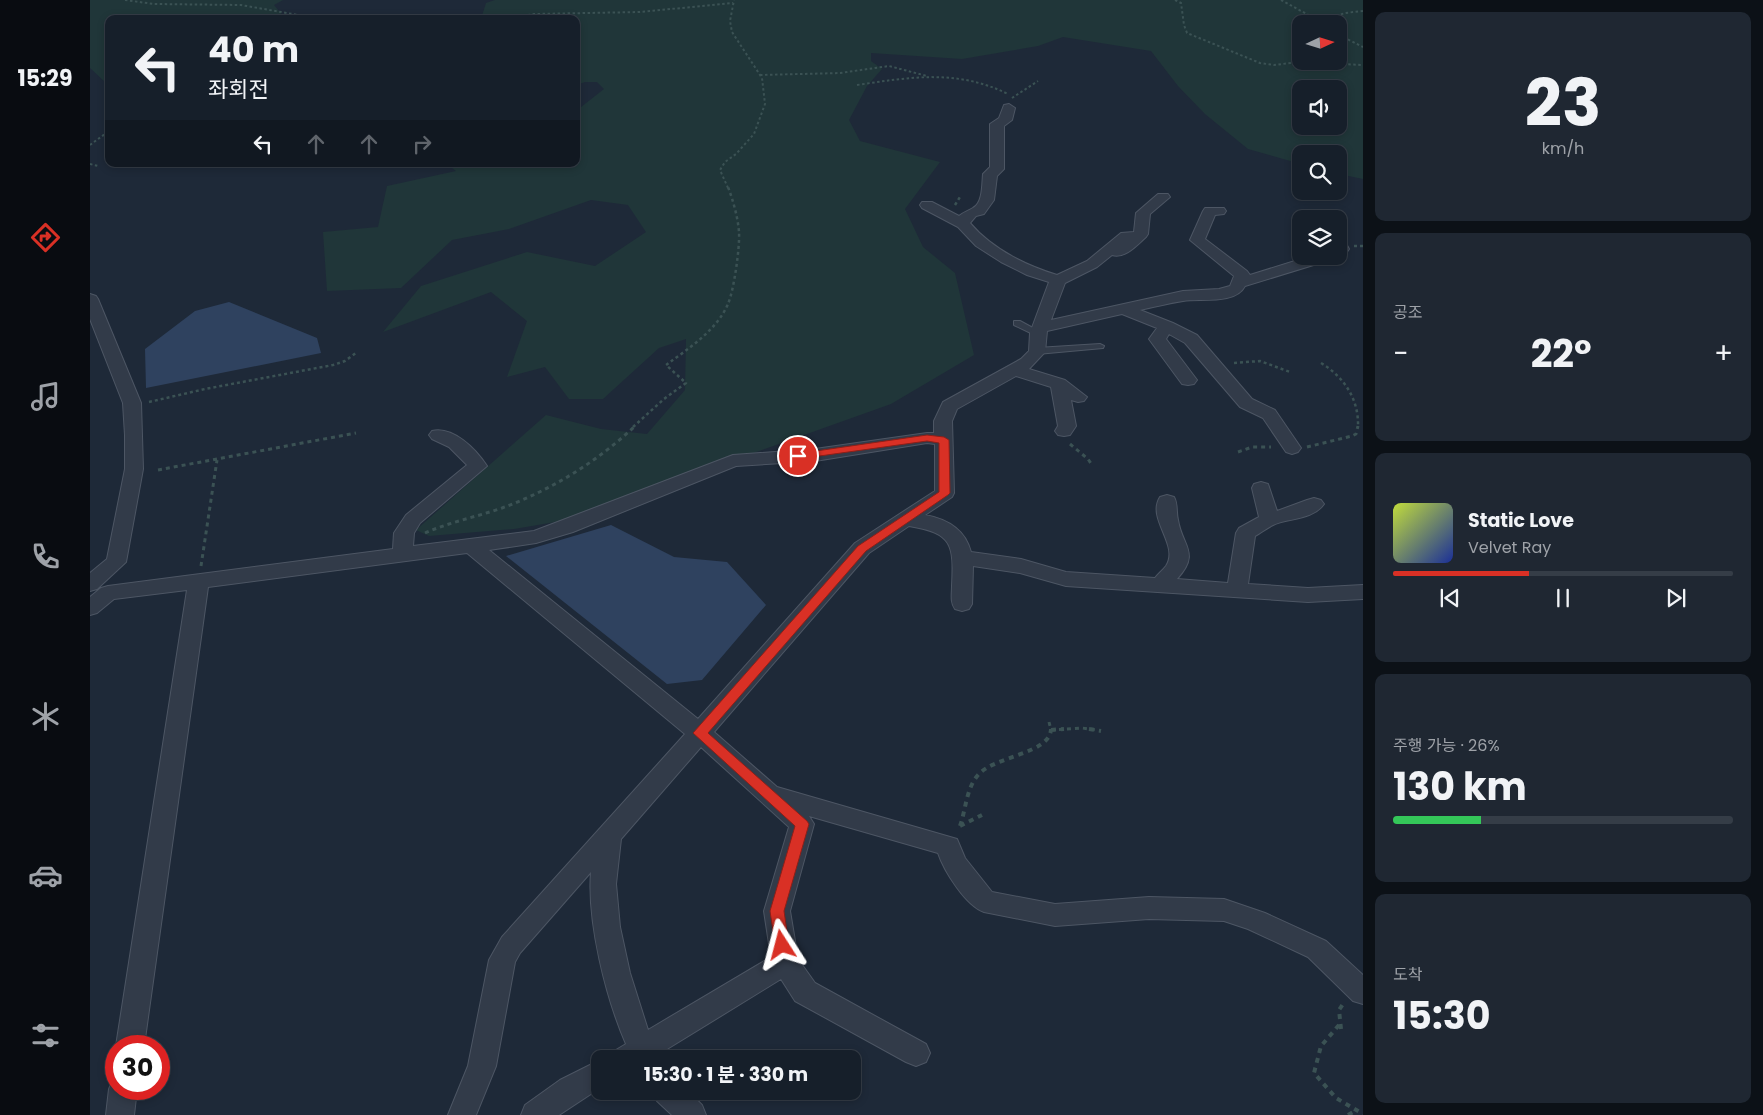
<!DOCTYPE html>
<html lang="ko">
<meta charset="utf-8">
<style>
body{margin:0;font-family:Poppins,"Noto Sans KR",sans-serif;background:#1f2732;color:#f1f3f6;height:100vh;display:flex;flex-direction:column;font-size:19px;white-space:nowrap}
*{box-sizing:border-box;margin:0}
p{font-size:16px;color:#9ea2a8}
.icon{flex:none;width:28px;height:28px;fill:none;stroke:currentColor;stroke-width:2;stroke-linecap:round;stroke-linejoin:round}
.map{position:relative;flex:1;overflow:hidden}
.sheet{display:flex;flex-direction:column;gap:12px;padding:12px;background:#0c1117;width:400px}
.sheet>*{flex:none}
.banner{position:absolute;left:15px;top:15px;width:475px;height:152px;border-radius:10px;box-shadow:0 2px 8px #0003,0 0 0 1px #353d47;background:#161f2a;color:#f1f3f6;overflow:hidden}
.needle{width:32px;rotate:86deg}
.fabs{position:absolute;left:1202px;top:15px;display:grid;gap:10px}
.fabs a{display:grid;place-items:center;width:55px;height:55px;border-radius:10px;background:#161f2a;box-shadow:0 2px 8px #0003,0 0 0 1px #353d47;font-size:25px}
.speed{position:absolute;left:15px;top:1035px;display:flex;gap:10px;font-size:25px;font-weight:700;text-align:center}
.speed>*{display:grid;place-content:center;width:65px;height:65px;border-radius:50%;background:#161f2a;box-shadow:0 2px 8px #0003,0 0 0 1px #353d47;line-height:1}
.speed .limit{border:8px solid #d22;background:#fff;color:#111}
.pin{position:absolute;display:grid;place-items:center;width:42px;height:42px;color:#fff;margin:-21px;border:2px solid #fff;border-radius:50%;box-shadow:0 1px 5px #0007}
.me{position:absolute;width:55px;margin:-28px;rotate:351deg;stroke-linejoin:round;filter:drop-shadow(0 0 4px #0008)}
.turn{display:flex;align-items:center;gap:18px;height:105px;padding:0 20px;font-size:22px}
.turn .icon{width:65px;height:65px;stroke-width:2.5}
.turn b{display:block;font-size:35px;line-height:42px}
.lanes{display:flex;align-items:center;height:48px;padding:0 20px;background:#0003;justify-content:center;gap:25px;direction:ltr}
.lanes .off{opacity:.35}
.big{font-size:38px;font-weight:700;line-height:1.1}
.sheet .card{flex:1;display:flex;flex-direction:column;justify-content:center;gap:8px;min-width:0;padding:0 18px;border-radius:10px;background:#1f2732}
.sheet .dial{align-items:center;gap:0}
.dial b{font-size:65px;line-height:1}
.song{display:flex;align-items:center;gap:15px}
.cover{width:60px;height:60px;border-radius:8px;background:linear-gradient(135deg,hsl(70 70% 55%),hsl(230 70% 35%))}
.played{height:5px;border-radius:2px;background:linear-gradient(90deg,#d93025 40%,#353d47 40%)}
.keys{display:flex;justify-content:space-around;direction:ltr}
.heat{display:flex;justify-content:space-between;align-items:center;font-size:28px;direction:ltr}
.charge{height:8px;border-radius:4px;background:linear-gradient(90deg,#34c759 26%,#353d47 0)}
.trip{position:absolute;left:501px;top:1050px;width:270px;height:50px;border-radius:10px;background:#161f2a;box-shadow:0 2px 8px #0003,0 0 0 1px #353d47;font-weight:700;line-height:50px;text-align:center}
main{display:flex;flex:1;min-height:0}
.menu{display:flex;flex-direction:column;width:90px;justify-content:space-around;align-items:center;background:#090c11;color:#9ea2a8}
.menu .icon{width:35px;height:35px}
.menu .active{color:#d93025}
.menu b{font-size:22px;color:#f1f3f6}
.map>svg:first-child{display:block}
.green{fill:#203639;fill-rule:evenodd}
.water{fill:#2f425f}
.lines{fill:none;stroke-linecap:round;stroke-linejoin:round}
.lane-casing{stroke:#4d5664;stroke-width:2}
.street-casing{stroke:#4d5664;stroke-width:2}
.path-far3{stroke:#3b5254;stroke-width:2;stroke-dasharray:2.5 2.5;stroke-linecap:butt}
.path-far2{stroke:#3b5254;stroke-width:2.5;stroke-dasharray:3 3;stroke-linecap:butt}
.path-far1{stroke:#3b5254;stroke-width:3;stroke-dasharray:4 4;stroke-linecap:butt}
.path{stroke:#3b5254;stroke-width:4;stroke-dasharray:5 5;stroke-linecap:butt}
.lane{fill:#323b49;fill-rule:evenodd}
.street{fill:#323b49;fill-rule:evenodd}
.route{fill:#d93025;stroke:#8d1f18}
</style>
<main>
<nav class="menu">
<b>15:29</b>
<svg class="icon active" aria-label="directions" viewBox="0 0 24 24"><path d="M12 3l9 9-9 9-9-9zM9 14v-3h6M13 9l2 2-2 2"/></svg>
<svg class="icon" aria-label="music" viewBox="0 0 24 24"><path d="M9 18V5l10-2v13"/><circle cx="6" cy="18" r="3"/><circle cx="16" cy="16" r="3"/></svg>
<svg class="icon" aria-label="phone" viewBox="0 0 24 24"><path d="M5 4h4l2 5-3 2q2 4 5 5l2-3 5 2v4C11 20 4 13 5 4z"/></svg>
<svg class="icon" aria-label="climate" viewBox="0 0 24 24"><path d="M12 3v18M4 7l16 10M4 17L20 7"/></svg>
<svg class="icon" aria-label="car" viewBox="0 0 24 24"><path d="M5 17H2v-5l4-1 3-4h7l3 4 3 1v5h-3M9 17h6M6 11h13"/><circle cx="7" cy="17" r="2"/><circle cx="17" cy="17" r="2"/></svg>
<svg class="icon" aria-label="filters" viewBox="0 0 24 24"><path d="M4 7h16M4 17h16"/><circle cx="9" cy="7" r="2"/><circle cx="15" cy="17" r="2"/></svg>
</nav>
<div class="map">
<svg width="1273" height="1115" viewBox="0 0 1273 1115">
<rect width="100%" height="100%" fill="#1e2938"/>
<!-- green -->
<path class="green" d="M0,0H193L184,5L194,17H236L241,19H19V91L15,82L0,68Z
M405,0H1273V179L1249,174V154H1211V164L1158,149L1115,114L1088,86L1061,51L973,37L948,46L872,59L781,53V61L792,69L777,86L759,120L770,141L850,162L815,209L833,247L865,273L884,355L801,404L627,466L501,516L424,529L339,536L326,530L456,415L511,429L557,434L595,390L596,339L569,348L513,399H479L455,367L417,377L437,321L401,292L293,332L331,286L437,252L505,266L556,232L538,205L501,200L419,229L362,240L311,288L237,291L233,232L288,227L297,186L366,171L357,164H486V111L514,89L507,82H495L486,85V19H391L396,3ZM1211,24H1249V61H1211ZM1211,89H1249V126H1211Z"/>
<!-- water -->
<path class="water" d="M139,302L227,338L231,353L56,388L55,349L105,311Z
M521,525L584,557L637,562L676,605L612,680L577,684L416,556Z"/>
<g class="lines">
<defs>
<path id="lane" d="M924,321H930L952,333L951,335H945L924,325Z
M1010,344L1014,346L1013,348L947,354L943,351L947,348Z"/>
<path id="street" d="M919,104L925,108L922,120L914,126V169L907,176L904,200L894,214L886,216L880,223C902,249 935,265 967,275L997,261L1031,233L1044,232L1046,213L1068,194H1078L1080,197L1060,214L1058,234L1056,237C1047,245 1035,259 1022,255L1007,267L975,283L961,320L1093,291L1129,289L1140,286L1144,276L1100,240L1113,211L1115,208H1134L1136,211L1134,214L1125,215L1115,239L1157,271L1160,275L1221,256H1249V239L1254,240L1259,249L1254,256L1245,257L1243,259L1155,286C1145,305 1111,298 1093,301C1079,303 1064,307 1050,310L1083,323L1107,335L1162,399L1185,410L1211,448L1208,452L1202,454L1196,452L1173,418L1150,407L1095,343L1079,334L1076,339L1107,380L1104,384L1098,385L1092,384L1059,339L1067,328L1032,314L957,331L955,352L939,369L975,380L997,397L994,401L988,402L981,400L986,426L980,435L974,436L968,435L965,431L968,426L961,387L926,376L867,409L862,421L864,493L862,497L835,515C857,519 875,529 881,552L931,559L976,572L1065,578C1068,574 1073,570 1076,566C1090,545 1056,519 1070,497L1077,495L1084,497C1088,504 1086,512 1088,520C1092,546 1111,553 1087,579L1138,583L1146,533L1149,528L1169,517L1162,488L1164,484L1171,482L1178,484L1187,511L1217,500L1224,498L1231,500L1234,504C1223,520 1198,518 1183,525C1177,528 1171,533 1165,536L1158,584L1218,588L1273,585V599L1218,602L976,586L930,573L883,566L882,604L879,609L872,611L865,609C860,602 862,594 862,586C864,545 863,533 819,526L779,553L624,732L687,787L867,839L875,858L902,892L965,904L1059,897L1134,899L1175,913L1236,941L1273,975V1004L1263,1001L1218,957L1158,929L1134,921L1059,919L965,926L894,912C876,906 854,871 848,853L719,816L724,824L700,911L708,959L725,983L836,1044L840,1053L836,1062L826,1066L816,1062L705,1001L691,979L569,1054L571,1059H522L526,1050L536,1044C516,998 497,922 501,872L430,953L425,962L406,1066L386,1115H358L378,1066L399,960L412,937L595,734L377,553L118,587L54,1046H26L97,590L24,599L7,613L0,615V597L11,588L18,586L303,549L304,533L316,515L377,465L359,447L342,439L339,435L342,431C363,426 386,449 397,466L330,523L324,533L323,546L444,531L643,455L725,449L837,433H844V421L853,402L931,359L939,351L940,333L959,282L937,275L911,262L886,246L868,227L832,208L830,205L832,202H842L869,216C874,212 878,211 883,208C893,203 892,184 893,174L900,167V124L909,118L914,105ZM837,443L845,444V491L765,543L608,719L399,550L446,543L483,532L646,466L725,461ZM611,747L699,827L674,911L681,957L558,1030L540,973L530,927L526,884L531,839Z
M0,294L6,296L8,299L51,403L53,469L36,562L7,589L0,591V573L17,559L35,469V435L33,403L0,319Z
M510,1060V1088L469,1115H431L435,1105L470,1080Z
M26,1078V1089H47L44,1115H16L19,1089L23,1079Z
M563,1091H598L612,1105L616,1115H582L567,1101Z"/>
</defs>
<!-- lane casing -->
<use href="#lane" class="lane-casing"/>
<!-- street casing -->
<use href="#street" class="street-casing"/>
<!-- path-far3 -->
<path class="path-far3" d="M35,0L64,4L151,5L231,19
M1085,0L1091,3L1094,25L1097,33L1170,63L1184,65L1209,62L1273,65
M1191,0L1235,24
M251,19H306
M413,19L444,14L550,12L643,3
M1232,21L1255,13L1273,11
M1249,35L1273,47
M670,75L750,73L799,66L837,76
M767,85C821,77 867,69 918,94
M922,98L948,81
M0,145L19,131
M0,164L8,166
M638,188L630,170L635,162L646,154L664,134L675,104L672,78L642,32L640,21L644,0"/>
<!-- path-far2 -->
<path class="path-far2" d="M865,205L870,197
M1264,246H1273
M1144,363L1170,361L1200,372
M1231,363C1254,377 1269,399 1268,427
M59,402L115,389L243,365L255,361L266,353
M543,427L574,399L596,383L576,365C598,349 627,330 638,304C644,290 650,247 649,232C648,218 643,200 638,187"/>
<!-- path-far1 -->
<path class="path-far1" d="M980,444L998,459L1002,465
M1217,447L1262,436L1266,434L1268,426
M1148,452L1162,447H1181
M68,470L266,433
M335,533C360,522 386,517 412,508C461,490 507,462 545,426
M111,566L127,460
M959,722L961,730
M961,730L992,728L1007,730"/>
<!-- path -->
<path class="path" d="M999,729L1011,731
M961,730L974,729
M870,826C876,809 876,789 888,775C904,756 960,754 961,729
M870,826L892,815
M1249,1025L1231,1046L1224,1073L1246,1098L1273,1114
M1251,1029L1249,1010L1253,1004
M1258,1115L1265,1111"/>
<!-- lane -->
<use href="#lane" class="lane"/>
<!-- street -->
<use href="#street" class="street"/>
</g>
<!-- route -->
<path class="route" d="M837,435L854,437L859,440L860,493L858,495L776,551L618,733L717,821L719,824L694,911L699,945L697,950L692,952L687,950L685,945L680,911L705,826L603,733L768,546L849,492V443L837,441L708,459L705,458L703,456L705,454Z"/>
</svg>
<div class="fabs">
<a><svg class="needle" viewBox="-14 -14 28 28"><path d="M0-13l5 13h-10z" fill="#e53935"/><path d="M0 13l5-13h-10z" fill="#9ea2a8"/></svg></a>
<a><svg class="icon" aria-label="sound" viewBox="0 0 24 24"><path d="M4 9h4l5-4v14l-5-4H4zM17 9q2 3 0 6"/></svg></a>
<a><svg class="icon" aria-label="search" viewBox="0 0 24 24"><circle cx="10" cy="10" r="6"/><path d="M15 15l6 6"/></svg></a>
<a><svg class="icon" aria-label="layers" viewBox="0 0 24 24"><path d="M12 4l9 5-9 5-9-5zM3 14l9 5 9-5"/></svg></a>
</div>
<div class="speed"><div class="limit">30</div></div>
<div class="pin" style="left:708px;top:456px;background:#d93025"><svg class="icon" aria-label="arrive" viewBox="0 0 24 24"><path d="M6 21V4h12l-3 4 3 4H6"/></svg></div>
<svg class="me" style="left:692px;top:945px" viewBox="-20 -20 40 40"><path d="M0-17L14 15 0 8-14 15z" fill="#d93025" stroke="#fff" stroke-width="4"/></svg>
<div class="trip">15:30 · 1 분 · 330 m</div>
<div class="banner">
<div class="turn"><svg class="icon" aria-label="left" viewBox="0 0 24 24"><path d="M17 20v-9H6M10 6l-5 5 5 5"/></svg><div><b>40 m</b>좌회전</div></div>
<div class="lanes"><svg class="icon" aria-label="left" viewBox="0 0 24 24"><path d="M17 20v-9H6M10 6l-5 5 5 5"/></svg><svg class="icon off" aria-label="ahead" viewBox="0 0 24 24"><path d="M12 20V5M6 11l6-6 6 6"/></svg><svg class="icon off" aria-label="ahead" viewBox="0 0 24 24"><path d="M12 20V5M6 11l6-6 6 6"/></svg><svg class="icon off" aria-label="right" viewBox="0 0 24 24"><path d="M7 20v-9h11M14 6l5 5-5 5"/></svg></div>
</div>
</div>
<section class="sheet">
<div class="card dial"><b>23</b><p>km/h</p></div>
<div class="card"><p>공조</p>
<div class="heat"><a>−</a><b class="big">22°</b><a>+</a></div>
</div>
<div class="card">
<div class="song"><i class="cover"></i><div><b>Static Love</b><p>Velvet Ray</p></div></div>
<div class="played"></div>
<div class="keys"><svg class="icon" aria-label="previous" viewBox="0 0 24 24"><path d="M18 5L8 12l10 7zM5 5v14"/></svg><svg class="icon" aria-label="pause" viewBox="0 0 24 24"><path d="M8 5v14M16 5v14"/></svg><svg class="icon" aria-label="next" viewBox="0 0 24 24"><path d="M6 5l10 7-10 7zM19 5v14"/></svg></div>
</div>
<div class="card"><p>주행 가능 · 26%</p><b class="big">130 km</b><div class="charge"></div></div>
<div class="card"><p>도착</p><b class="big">15:30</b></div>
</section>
</main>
